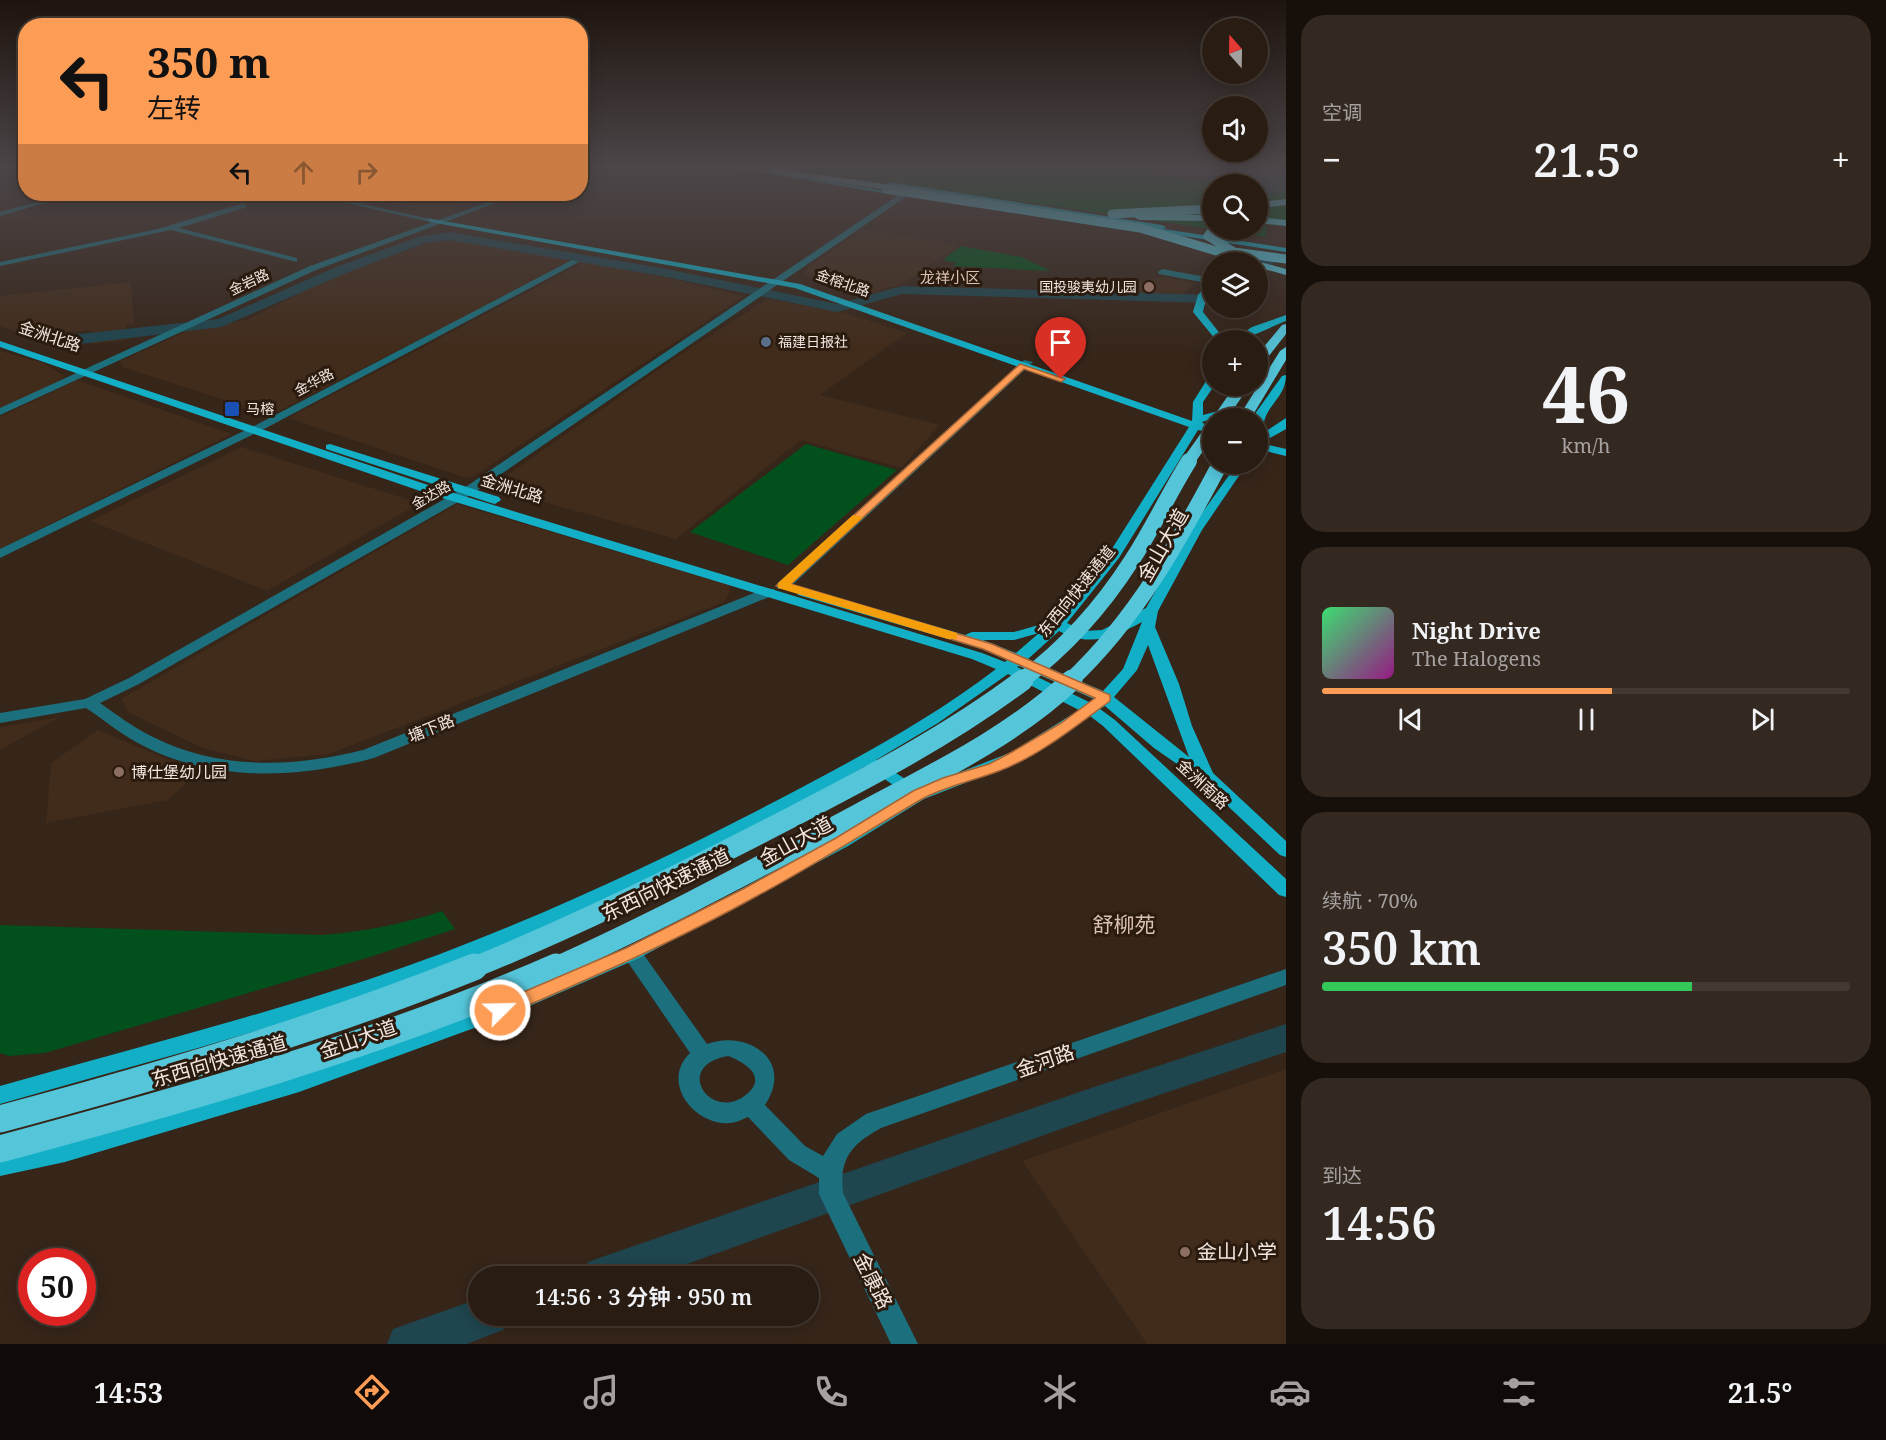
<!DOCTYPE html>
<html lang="zh">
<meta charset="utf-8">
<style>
body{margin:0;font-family:"Noto Serif","Noto Sans SC",serif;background:#342921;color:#f1f3f6;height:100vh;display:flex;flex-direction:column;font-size:22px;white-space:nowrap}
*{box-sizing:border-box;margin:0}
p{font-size:20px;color:#a5a1a0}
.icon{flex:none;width:33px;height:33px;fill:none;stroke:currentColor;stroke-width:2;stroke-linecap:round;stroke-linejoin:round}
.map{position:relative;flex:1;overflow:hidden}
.side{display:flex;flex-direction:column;gap:15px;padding:15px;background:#160f0a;width:600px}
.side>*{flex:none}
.top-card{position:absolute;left:18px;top:18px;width:570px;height:183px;border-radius:24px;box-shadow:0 3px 15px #0003,0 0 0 2px #443a33;background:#fd9c55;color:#111;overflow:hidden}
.needle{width:39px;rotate:340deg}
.fabs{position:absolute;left:1202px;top:18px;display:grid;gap:12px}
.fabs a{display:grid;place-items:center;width:66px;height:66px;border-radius:50%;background:#281c13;box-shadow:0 3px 15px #0003,0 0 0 2px #443a33;font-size:30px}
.speed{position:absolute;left:18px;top:1248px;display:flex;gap:12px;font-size:30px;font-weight:700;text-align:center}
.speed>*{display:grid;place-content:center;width:78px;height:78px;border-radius:50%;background:#281c13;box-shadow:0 3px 15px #0003,0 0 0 2px #443a33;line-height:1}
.speed .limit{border:9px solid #d22;background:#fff;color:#111}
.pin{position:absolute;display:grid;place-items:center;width:51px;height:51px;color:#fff;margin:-62px -26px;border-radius:50% 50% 50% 0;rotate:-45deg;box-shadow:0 0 6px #0007}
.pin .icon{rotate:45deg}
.me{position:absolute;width:66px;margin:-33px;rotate:67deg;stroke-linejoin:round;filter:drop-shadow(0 0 4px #0008)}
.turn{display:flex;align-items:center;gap:21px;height:126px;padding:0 30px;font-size:27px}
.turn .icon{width:78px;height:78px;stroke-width:2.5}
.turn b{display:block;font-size:42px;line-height:51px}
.lanes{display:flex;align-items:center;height:57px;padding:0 30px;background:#0003;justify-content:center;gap:30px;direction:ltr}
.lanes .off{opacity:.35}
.big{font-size:45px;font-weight:600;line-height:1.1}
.side .card{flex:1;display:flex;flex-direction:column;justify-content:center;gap:9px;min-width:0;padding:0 21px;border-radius:24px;background:#342921}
.side .dial{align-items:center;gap:0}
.dial b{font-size:78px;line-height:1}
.song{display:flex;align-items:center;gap:18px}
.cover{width:72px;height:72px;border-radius:9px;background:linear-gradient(135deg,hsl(140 70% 55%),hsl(310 70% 35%))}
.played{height:6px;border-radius:3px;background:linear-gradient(90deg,#fd9c55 55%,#443a33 55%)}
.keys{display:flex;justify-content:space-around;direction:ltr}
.heat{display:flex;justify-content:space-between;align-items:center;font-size:33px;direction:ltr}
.charge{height:9px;border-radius:4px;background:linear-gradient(90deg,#34c759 70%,#443a33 0)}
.trip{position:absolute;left:468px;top:1266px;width:351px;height:60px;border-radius:30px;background:#281c13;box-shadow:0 3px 15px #0003,0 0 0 2px #443a33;font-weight:600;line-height:60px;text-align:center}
.tab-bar{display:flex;height:96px;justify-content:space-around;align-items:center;background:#100b08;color:#a5a1a0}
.tab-bar .icon{width:42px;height:42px}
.tab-bar .current{color:#fd9c55}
.tab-bar b{font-size:27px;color:#f1f3f6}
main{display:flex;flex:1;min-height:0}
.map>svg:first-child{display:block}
.built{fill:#412b1a}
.green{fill:#02501b}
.water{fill:#1f454e}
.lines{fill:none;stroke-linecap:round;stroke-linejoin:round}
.river{fill:#1f454e;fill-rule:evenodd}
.minor{fill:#1c6f7d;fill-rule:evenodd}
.major{fill:#12afc7;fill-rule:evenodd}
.highway{fill:#55c5da;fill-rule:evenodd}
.highway-bridge-far4{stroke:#55c5da;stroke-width:9}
.highway-bridge-far3{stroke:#55c5da;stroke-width:12}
.highway-bridge-far2{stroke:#55c5da;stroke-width:16}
.highway-bridge-far1{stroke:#55c5da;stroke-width:21}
.highway-bridge{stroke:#55c5da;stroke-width:27}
.route{fill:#fd9c55;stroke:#a46537;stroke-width:1.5}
.slow{fill:#f59e0b}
.education-dot{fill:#8d6e63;stroke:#2b1b0f;stroke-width:2}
.service-dot{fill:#5c6f8a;stroke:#2b1b0f;stroke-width:2}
.transit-dot{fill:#1a4fb4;stroke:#2b1b0f;stroke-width:2}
.labels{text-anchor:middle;stroke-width:6;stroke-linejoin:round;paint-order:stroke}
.far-street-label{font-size:14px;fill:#f1e5de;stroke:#2b1b0f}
.far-poi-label{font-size:14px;fill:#f1e5de;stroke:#2b1b0f;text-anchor:start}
.far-neighbourhood-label{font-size:15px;fill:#d9c2b3;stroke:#2b1b0f}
.street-label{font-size:16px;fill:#f1e5de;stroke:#2b1b0f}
.poi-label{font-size:16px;fill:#f1e5de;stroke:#2b1b0f;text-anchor:start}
.near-street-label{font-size:20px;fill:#f1e5de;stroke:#2b1b0f}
.near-poi-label{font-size:20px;fill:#f1e5de;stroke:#2b1b0f;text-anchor:start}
.near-neighbourhood-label{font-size:21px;fill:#d9c2b3;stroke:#2b1b0f}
</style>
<main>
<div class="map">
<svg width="1286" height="1344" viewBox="0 0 1286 1344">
<rect width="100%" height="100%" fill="#362519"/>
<!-- built -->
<path class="built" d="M394,194H497L439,214L384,202H369Z
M863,230L960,245L899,286L888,288L865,297L805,274L808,267Z
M442,238L463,239L576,260L271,415L122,367L120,361L190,330L247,320L332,277Z
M585,262L664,277L744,296L473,477L466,478L288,418Z
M1163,277L1194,283L1183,294L1086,292Z
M131,282L134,324L126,325L127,340L92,344V330L58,334L44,332L43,330L20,333L0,326V296Z
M768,299L845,313L907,333L820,395L940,425L901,468L801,440L676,539L490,487L675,358Z
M0,351L43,363L64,376L58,382L0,409Z
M77,380L232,434L0,549V417Z
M241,447L420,503L267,591L90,521Z
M457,504L729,585L730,592L724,602L329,754L255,761L202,748L128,712L121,699Z
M60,717L0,750V727Z
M98,730L186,767L192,778L168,800L46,823L51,763Z
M1286,1069V1344H1147L1022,1161Z"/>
<!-- green -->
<path class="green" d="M777,167H1104L1174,177L1255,184H1212V229Z
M1257,185L1273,192L1286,190V226L1266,224V237L1215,230H1257Z
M961,246L1021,257L1051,271L953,266L957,263L943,260Z
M806,444L897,470L788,565L690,532Z
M442,911L455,929L370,957L45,1053L9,1056L0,1053V925L322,935C363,932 403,924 442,911Z"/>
<!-- water -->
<path class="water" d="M1104,167H1286V190C1270,195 1261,184 1247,182C1199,177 1152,174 1104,167Z"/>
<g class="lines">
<!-- river -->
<path class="river" d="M1180,167H1196L1254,184H1237L1181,169Z
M1253,184H1257L1280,190L1282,192L1276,195L1257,190V184Z
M449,232L662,268L837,304L902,286L1212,295V303L902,294L837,312L662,276L449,240L425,243L346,273L221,327L80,344L30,339L22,334L30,329L80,334L218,319L336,267L418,237Z
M1273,253L1280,257L1278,260L1257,275V264Z
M1286,1024V1052L1097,1116L654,1276H582L588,1262L602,1257L1094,1087Z
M478,1299V1316H509L503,1330L467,1344H387L393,1329Z"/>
<!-- minor -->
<path class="minor" d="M580,167H590L580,171Z
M903,192L910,194L472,494L139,684L100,703C117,715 133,727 151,736C217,770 292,768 363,750L764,589H774L776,592L774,595L374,758C295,779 210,783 136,742C118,732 103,719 86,708L0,723V713L85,699L129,678L464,488Z
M66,194H76L0,216V212Z
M307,194H319L434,220L430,222Z
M511,194H520L316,270L0,415V408L310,266Z
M244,203L247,207L179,228L297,258V262L171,230L0,266V262L158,229Z
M572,260L579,262L266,428L0,558V549L258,424Z
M1162,269L1212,278V284L1159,274L1158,272Z
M1024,360L1033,362L788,589H778L776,586L778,583Z
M632,945L639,948L707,1044C747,1029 795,1060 765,1105L805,1146L823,1156L837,1134L866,1114L1286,969V985L881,1128C852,1144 839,1158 843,1193L918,1344H891L819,1194V1178L789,1160L748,1117C743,1119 736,1123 730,1123C694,1126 660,1082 690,1053L625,958L622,953L625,948ZM728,1056C744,1062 768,1076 747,1094C712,1124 671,1066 728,1056Z"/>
<!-- major -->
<path class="major" d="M732,167H745L904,194L900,196Z
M889,182L1162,225L1166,227L1164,229L1286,248V252L1150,231L1146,229L1148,227L887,185Z
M427,218L800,284L1192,421L1193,402L1208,378L1212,377L1214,386L1203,402V415L1226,409L1232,404L1237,407L1235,411L1202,422L1209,428L1203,431L1198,430L1119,558L1067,623L1084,631L1102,630L1146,608L1190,530L1237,464H1247L1202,530L1158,611L1155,627L1179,684L1192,726L1213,773L1286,841V857L1280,855L1200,780L1154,748L1105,706L1100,709L1115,720L1286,879V897L1279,895L1103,726L1090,716L1024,760L924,799L848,846L639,958L507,1016L299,1092L65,1162L0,1176V1156C68,1141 133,1122 200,1103C344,1061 489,1011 625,948C722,902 815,850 906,794L866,766C711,854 550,932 382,991C256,1034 127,1067 0,1104V1086C122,1051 246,1020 367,980C506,933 641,871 772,803C848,763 927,722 996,669L972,659L426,493L0,347V341L434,487L982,653L1005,662L1007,660L982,649L798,595L796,592L798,589H808L965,635L972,632H1014L1053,621L1108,555L1189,427L795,288L430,222ZM1142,622L1123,669L1103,691L1028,659L1059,631C1088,648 1115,637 1142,622ZM1039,633L1016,653L983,640H1014ZM1148,645L1189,757L1114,697L1137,670ZM1019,666L1094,699L1089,702L1017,667ZM1008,674L1079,710L1012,752L919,788L876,760L938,723Z
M1212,279C1212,290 1205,300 1203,312L1225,340H1216L1193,312L1198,295Z
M1286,315V321C1272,326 1245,341 1233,340L1252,327Z
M1286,375C1286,400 1262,405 1263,433L1286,418V429L1261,443L1286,449V456L1257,449V418H1252L1282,376Z
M330,444L499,497L501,500L495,504L491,503L326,449V445Z"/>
<!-- highway -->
<path class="highway" d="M772,168L907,187L911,190L907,193L769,172Z
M1286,199V205L1257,208V202Z
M1136,215H1212V221L1139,220L1134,217Z
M1257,217L1286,220V226L1257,223Z
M1257,261L1286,269V275L1257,267V262H1253Z
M1286,324V334L1261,366L1257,367V355L1282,325Z
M1286,347V360L1251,418H1238L1280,351Z"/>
<!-- highway-bridge-far4 -->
<path class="highway-bridge-far4" d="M886,189L1140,228L1253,262
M1112,214L1212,209
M1213,230L1208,236L1234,252L1286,259"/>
<!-- highway-bridge-far3 -->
<path class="highway-bridge-far3" d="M1220,418L1242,386
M1188,462L1212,428"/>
<!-- highway-bridge-far2 -->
<path class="highway-bridge-far2" d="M1021,681C1065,648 1102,607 1132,560C1153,528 1169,493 1189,461
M1070,681C1136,619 1178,543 1220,464"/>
<!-- highway-bridge-far1 -->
<path class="highway-bridge-far1" d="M470,969C579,925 684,873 788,819C869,777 950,735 1023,680
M552,969C657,922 757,868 857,815C931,775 1010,738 1072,680"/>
<!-- highway-bridge -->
<path class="highway-bridge" d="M0,1119C161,1076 319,1029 474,967
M0,1149C189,1098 376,1046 556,967"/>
</g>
<!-- sky -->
<linearGradient id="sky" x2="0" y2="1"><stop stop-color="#1e140e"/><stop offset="0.47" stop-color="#4c4649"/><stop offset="1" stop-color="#4c4649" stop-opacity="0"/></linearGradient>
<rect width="1286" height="355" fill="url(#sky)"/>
<!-- route -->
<path class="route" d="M1020,364L1065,379L1061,382L1024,369L791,584L992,644L1110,695V701C1076,726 1039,756 999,771C973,781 946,786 922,799C867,831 813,866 757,896C676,941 591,978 506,1015L500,1018L493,1015L490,1010L493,1005L626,948L743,889L836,838L913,791L943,778L989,764L1012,752L1061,723L1095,698L983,649L776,586Z"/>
<!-- slow -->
<path class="slow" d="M853,515L863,517L791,584L957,633V639H948L778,588V583Z"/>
<!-- markers -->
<g class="education-dot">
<circle cx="1149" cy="287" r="6"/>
<circle cx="119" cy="772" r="6"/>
<circle cx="1185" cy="1252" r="6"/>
</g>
<circle class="service-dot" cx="766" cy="342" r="6"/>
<rect class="transit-dot" x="224" y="401" width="16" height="16" rx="3"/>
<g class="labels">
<!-- far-street labels -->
<g class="far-street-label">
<text transform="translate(249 282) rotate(-25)" y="5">金岩路</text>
<text transform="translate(843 283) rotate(19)" y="5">金榕北路</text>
<text transform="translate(314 382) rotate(-28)" y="5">金华路</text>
<text transform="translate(431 495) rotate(-30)" y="5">金达路</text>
</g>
<!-- far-poi labels -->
<g class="far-poi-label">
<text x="1137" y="292" text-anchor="end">国投骏夷幼儿园</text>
<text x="778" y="347">福建日报社</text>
<text x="246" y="414">马榕</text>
</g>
<!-- far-neighbourhood labels -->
<g class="far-neighbourhood-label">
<text x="950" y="283">龙祥小区</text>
</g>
<!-- street labels -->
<g class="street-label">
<text transform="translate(50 336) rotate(18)" y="6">金洲北路</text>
<text transform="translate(512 488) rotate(17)" y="6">金洲北路</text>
<text transform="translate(1076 591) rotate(-51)" y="6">东西向快速通道</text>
<text transform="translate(431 728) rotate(-22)" y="6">塘下路</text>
<text transform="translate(1203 784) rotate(43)" y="6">金洲南路</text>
</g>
<!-- poi labels -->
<g class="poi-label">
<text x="131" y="778">博仕堡幼儿园</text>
</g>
<!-- near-street labels -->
<g class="near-street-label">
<text transform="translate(1163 545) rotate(-60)" y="7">金山大道</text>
<text transform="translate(796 841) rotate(-29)" y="7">金山大道</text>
<text transform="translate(666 885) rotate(-26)" y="7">东西向快速通道</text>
<text transform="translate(358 1039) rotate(-19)" y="7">金山大道</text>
<text transform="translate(219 1061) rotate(-16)" y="7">东西向快速通道</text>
<text transform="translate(1045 1061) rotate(-19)" y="7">金河路</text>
<text transform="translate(873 1281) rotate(63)" y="7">金康路</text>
</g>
<!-- near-poi labels -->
<g class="near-poi-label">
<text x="1197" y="1259">金山小学</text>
</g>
<!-- near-neighbourhood labels -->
<g class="near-neighbourhood-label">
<text x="1124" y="932">舒柳苑</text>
</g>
</g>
</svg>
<div class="fabs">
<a><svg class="needle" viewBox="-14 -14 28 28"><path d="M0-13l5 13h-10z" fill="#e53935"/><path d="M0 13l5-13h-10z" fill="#a5a1a0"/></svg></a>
<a><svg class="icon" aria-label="sound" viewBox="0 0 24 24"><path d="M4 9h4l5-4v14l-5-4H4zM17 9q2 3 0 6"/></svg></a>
<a><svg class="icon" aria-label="search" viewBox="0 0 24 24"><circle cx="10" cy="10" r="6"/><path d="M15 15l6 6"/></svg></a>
<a><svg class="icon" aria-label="layers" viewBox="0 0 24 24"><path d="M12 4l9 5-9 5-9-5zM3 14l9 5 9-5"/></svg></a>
<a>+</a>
<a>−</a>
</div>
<div class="speed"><div class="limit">50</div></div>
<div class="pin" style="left:1061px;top:379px;background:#d93025"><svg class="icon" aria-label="arrive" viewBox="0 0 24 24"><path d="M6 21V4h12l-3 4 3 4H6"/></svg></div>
<svg class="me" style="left:500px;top:1010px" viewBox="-20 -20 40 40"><circle r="17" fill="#fd9c55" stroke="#fff" stroke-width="3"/><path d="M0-11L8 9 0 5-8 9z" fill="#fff"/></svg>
<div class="trip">14:56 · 3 分钟 · 950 m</div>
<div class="top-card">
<div class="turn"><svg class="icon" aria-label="left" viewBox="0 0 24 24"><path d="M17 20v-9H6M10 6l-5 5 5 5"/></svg><div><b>350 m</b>左转</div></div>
<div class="lanes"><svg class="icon" aria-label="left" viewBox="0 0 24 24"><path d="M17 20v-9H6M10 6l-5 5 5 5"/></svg><svg class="icon off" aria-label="ahead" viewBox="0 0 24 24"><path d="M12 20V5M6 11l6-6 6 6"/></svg><svg class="icon off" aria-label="right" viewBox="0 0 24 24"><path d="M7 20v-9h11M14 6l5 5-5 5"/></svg></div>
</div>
</div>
<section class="side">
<div class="card"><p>空调</p>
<div class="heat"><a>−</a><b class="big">21.5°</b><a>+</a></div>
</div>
<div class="card dial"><b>46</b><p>km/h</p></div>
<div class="card">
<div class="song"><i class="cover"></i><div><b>Night Drive</b><p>The Halogens</p></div></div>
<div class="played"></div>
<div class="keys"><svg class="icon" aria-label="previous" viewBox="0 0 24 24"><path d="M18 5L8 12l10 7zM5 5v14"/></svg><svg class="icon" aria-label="pause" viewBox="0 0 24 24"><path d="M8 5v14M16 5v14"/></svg><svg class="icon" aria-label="next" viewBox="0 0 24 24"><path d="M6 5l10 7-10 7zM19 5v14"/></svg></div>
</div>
<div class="card"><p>续航 · 70%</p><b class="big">350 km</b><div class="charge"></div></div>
<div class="card"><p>到达</p><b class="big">14:56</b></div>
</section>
</main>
<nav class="tab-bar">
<b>14:53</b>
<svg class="icon current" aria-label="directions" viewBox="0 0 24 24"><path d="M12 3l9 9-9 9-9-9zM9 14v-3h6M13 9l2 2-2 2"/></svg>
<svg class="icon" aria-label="music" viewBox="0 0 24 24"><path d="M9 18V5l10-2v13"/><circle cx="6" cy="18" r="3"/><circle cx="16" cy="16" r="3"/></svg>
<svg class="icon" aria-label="phone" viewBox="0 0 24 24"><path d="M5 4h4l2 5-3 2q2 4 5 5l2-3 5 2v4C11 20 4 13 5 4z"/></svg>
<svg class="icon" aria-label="climate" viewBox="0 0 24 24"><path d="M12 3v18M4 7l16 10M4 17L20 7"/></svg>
<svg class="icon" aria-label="car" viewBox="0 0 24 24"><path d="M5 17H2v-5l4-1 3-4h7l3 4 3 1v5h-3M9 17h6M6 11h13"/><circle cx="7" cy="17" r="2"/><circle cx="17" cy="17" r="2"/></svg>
<svg class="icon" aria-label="filters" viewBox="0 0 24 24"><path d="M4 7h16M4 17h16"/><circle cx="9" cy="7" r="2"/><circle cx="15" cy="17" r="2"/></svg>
<b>21.5°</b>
</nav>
